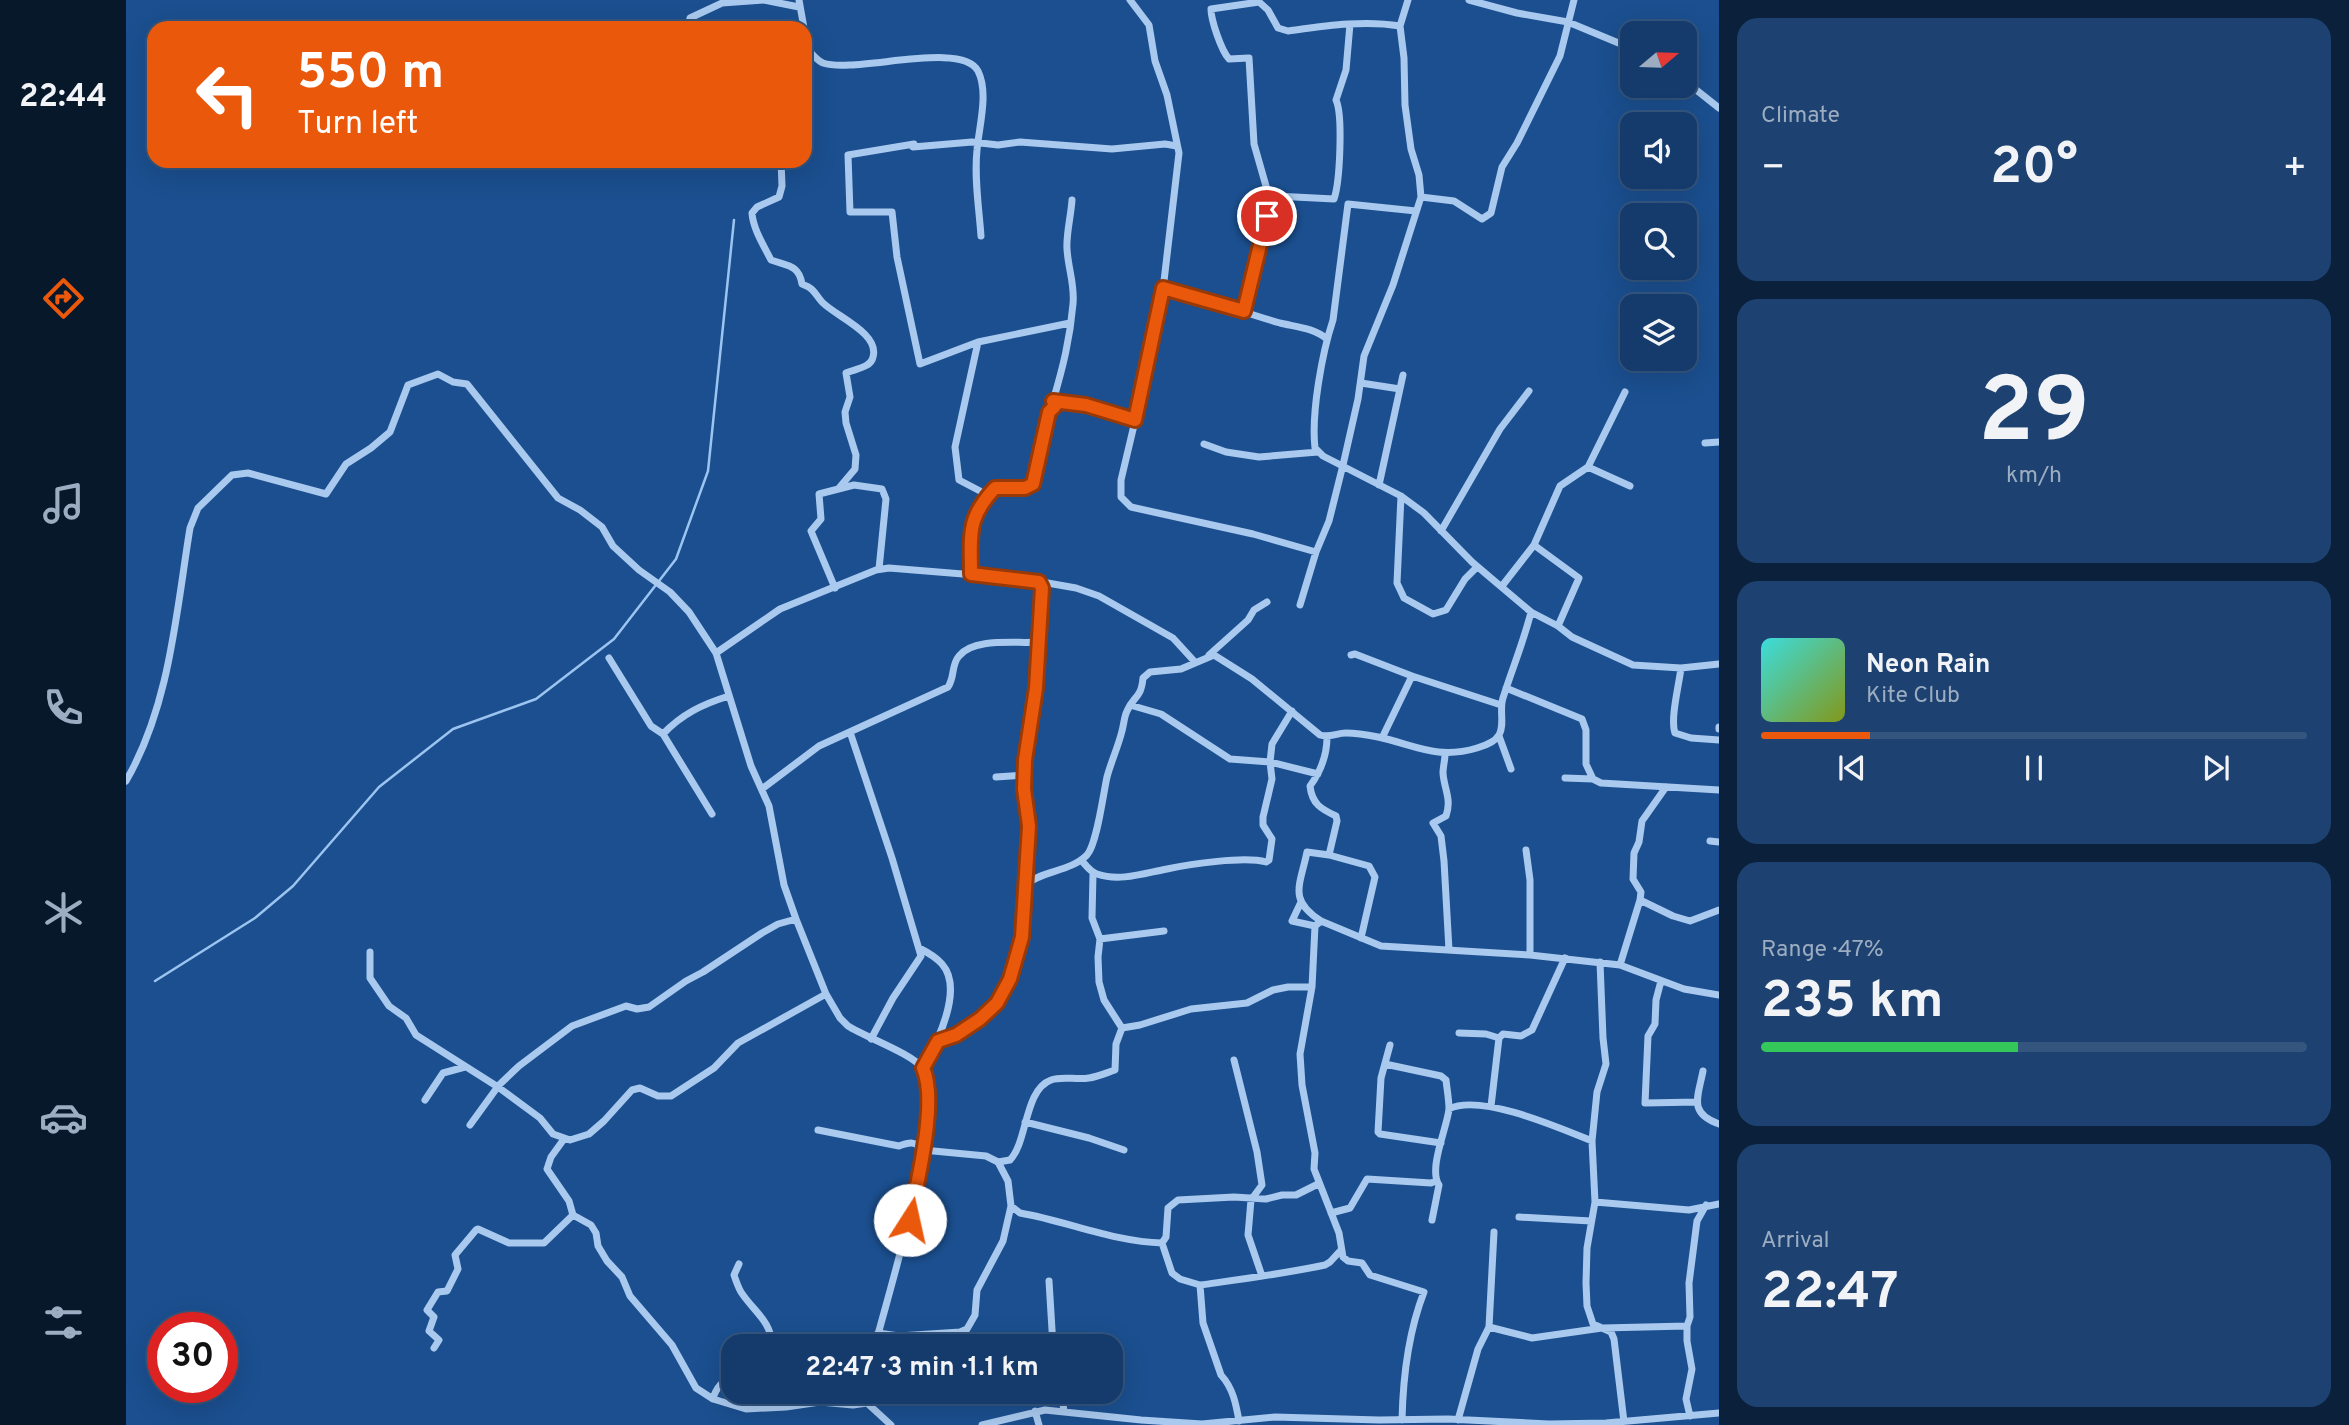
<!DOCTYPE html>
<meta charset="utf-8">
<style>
body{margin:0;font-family:Overpass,sans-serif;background:#1d4271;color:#f1f3f6;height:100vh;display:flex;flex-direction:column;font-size:26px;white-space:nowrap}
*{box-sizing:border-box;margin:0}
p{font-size:23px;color:#9dadc1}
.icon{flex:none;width:38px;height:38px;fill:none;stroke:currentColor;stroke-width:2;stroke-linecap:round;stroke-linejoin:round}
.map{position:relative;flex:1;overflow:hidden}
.panel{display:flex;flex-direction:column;gap:18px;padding:18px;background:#0b203b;width:630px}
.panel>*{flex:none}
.banner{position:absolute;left:21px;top:21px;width:665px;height:147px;border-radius:21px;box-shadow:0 7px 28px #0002,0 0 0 2px #33557e;background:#ea580c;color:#fff;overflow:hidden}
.needle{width:46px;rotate:71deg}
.tools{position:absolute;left:1494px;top:21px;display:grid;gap:14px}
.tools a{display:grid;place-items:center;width:77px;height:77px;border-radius:14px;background:#143b6b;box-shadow:0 7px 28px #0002,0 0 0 2px #33557e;font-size:35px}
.speed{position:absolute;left:21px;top:1312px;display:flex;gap:14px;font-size:35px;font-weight:700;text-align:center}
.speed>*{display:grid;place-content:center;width:91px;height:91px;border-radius:50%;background:#143b6b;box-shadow:0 7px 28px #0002,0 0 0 2px #33557e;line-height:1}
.speed .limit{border:10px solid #d22;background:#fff;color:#111}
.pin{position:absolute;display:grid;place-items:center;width:60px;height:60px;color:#fff;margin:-30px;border:4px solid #fff;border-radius:50%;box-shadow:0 2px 7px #0007}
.me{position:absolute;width:77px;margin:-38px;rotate:10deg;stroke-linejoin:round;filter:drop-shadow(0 0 5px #0008)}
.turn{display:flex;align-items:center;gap:24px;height:147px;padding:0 35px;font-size:32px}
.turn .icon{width:91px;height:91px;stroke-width:2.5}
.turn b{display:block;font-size:49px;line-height:60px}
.big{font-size:52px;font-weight:700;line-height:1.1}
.panel .tile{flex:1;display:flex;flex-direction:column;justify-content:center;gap:10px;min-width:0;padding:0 24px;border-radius:21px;background:#1d4271}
.panel .dial{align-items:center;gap:0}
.dial b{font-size:91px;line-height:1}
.song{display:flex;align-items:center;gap:21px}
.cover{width:84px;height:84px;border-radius:10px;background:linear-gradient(135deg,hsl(180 70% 55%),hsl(70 70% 35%))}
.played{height:7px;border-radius:4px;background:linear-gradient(90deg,#ea580c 20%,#33557e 20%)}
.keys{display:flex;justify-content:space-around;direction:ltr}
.heat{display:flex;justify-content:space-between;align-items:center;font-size:38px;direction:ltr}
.charge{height:10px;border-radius:5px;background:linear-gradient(90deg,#34c759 47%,#33557e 0)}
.trip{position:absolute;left:595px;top:1334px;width:402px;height:70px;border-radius:21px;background:#143b6b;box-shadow:0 7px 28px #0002,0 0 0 2px #33557e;font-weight:700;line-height:70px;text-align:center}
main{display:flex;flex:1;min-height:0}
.tab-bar{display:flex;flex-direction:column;width:126px;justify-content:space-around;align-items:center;background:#08182b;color:#9dadc1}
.tab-bar .icon{width:49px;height:49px}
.tab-bar .selected{color:#ea580c}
.tab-bar b{font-size:32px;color:#f1f3f6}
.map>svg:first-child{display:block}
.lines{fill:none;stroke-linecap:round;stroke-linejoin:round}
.stream{stroke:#9cc4f0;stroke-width:2.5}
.minor{stroke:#a9c9ee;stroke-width:7}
.route-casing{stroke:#983908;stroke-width:18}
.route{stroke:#ea580c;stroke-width:12}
</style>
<main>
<nav class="tab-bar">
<b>22:44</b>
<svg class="icon selected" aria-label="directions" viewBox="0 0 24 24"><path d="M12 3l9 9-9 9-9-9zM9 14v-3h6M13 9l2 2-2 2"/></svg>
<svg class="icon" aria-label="music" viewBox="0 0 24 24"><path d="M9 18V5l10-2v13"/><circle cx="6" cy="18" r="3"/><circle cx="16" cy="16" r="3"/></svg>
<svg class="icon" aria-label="phone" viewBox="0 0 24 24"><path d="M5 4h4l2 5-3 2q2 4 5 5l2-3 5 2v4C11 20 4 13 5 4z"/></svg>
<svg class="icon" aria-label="climate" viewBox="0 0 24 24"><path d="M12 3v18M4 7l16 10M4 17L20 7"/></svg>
<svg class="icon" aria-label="car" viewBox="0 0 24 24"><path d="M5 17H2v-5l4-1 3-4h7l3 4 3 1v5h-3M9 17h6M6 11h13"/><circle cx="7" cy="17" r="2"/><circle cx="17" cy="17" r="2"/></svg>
<svg class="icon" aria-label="filters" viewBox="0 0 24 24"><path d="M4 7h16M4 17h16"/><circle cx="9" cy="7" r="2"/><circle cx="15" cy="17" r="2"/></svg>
</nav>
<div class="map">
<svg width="1593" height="1425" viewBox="0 0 1593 1425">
<rect width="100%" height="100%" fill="#1b4f8f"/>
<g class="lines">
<!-- stream -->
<path class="stream" d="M29,981L129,918L167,886L253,787L327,729L410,699L488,639L550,559L582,471L608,220"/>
<!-- minor -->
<path class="minor" d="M673,0L678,28
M1004,0L1023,25L1029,61L1041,95L1053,153L1036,298L1019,379L995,480V497L1005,507L1127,534L1190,552
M1343,0L1391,13L1442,22L1507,49
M562,28L564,18L596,3L638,0L673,7
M679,32L685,53L679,55
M685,53C688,56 692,61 697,63C728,74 836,40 852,71C863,93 853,126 851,150C848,178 853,208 855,236
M1559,81L1593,108
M655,161L656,186L653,197L631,207L626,213C627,229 638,246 645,260C662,266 673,265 676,284C689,289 688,293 696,302C709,316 754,333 747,357C745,368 728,369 720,373L724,397L719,412L720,423L730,455L729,469L713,488
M1295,197L1328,201L1356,219L1365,213L1376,167L1391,143L1434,56L1448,0
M946,200C945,216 940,234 941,249C942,268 949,285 947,304C944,339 937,367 927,401L960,405L1009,420
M1146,207L1128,144L1123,58L1103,59C1095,50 1085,20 1085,9L1133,2L1142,10L1152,28L1162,31C1199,26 1237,20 1274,26
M1290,211L1222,204L1207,320C1196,353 1185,414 1189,448L1197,456L1275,496L1298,513L1346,562L1405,612L1432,626L1446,637L1507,665L1555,668L1593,664
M1037,288C1077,297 1115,312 1154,323C1171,327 1188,328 1201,339
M1118,311L1140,216L1149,196L1208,199C1214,182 1217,115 1210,100L1220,70L1224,24
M944,323L852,342L794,364L771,257L766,212H724L722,155L788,144L787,147L846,142L872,145L894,142L986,149L1039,144L1051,146
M852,342L829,447L833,480L854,491L859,499
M1235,383L1274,389
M1579,443L1593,442
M1078,444L1100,452L1133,457L1192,452
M1462,467L1504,486
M1253,485L1277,375
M1275,496L1271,583L1278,598L1307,614L1320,610L1339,579L1351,567
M1315,531L1374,429L1403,391
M1408,545L1453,578L1432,626
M845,574C845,535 840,519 869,488L899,487L907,484L923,412L929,406L927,401
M1376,586L1408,545L1434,486L1462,467L1499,392
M709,588L685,531L695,519L693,494L728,485L756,489L760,499L753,569
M1174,605L1190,552L1203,521L1217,465L1232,399L1238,356L1267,285L1295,197L1293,175L1285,149L1279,105L1278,58L1274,26L1282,0
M590,653L654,609L750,570L763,568L899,579L950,588L973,596L1047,638L1068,661
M1083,655L1122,620L1128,610L1141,602
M1225,655L1229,654L1286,676L1375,705
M483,658L525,726L537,734L586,814
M1555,668C1553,685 1544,719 1549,733L1565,738L1593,740
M1380,688L1456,719L1460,730V764L1467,779L1475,783L1593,790
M1004,705L1035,714L1104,759L1144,762L1192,774
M1593,727V729
M724,732L766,858L795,956L767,998L745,1039
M537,734C556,714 577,704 603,696
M1373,736L1385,769
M1201,737C1201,755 1195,771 1184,786C1186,804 1195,809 1210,816L1211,821L1203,855L1181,852C1174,886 1162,900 1195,921L1189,926L1186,987L1174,1054L1176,1085L1189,1153L1188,1169L1213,1233L1217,1257L1222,1261L1236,1263L1244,1275L1298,1292C1282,1333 1277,1376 1276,1420
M1256,738L1286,676
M1319,754C1319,760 1317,767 1317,773C1318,789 1326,799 1320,816L1307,823L1315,836L1318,861L1323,950
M870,777L899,775
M1439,778L1467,779
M0,781C44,705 50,613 64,528L72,508L106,475L122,473L200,494L220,464L245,448L264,432L282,385L312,374L327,382L341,384L432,498L454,510L476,527L487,546L513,570L544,592L563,612L590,653L625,766L643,806L658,885L670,919L700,994L714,1018L722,1026C739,1037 787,1054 796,1068C822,1105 761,1297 749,1346
M636,789L693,746L822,687C829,677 825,665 833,656C848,637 891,644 912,642
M1584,841L1593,842
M1400,850L1404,880V955
M1203,855L1243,866L1249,877L1235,938
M955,860C960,865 964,872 971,874C994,882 1019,873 1041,869C1064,864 1119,856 1140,862L1143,860L1146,839L1137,825V817L1146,779L1144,762L1146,744L1166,711
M899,885C917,870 944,872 961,855C971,844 977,795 981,777C985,762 992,747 996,731C998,724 998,717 1001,711C1008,695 1015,699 1017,678L1024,672L1055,669L1088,655L1126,679L1194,735C1204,738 1210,733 1220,733C1230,733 1242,735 1252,737C1289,745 1311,760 1351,748C1358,746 1369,742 1373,735C1379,725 1373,709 1377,698C1386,669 1398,641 1405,612
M1514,900L1547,916L1564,921L1593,910
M1175,902L1166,921L1189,926
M1195,921L1255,946L1404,955L1494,965L1558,989L1593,995
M974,939L1038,931
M793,948C801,952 810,957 816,964C838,989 811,1043 797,1068
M244,952V978L263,1006L280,1018L290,1035L372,1087L414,1118L427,1134L444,1140L463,1134L478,1121L506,1090L514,1088L532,1096H545L588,1068L612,1043L700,994
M1474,962L1477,1038L1480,1064L1471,1092L1466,1141L1469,1202L1461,1248L1460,1283L1461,1306L1467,1324L1485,1332L1488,1339L1498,1422
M1494,965L1514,900L1515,892L1507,879L1508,853L1513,842L1516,821L1540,787
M1535,981L1530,1000L1529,1024L1522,1036L1519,1103L1571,1102
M996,1028L1014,1025L1065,1009L1121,1003L1147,990L1162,987H1186
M1333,1033L1360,1034L1373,1038L1377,1034L1395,1036L1406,1030L1439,958
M812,1041L830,1035L854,1019L871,1003L884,979L896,937L903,826L898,789L899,760L910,688L916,600L913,582
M1264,1045L1255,1078L1252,1132L1254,1134L1315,1143
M1108,1060L1131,1152L1136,1185L1125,1200L1122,1235L1136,1276
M1259,1064L1315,1076L1320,1080C1321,1089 1323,1100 1323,1109C1321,1128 1302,1169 1313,1185L1306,1220
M1577,1071C1572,1097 1562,1113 1593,1124
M299,1100L317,1073L339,1067
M1365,1106L1373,1038
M1323,1109C1354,1093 1434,1128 1466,1141
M899,1122L963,1138L998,1150
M344,1125L373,1085L393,1066L446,1026L500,1006L511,1009L523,1007L560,981L577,972L636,933L652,924L670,919
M692,1130L773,1146C784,1142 789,1141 797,1150L860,1156L872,1162L882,1181L885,1206L877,1241L851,1290L849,1315L841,1329L834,1332L773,1336L752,1333
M438,1139L425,1157L421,1169L443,1201L447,1215L465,1225L470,1233L472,1246L481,1261L496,1277L504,1296L546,1345L570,1388L587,1399L620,1409L660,1407L694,1402L727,1405L741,1403
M872,1162L884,1160C902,1141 898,1090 925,1080C935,1076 951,1080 963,1078C971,1077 980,1073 989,1070L990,1044L996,1028L978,1000L973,982L972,957L974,939L966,918L967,874
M1469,1202L1563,1210L1593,1204
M885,1206L894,1213C941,1221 988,1242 1036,1243
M1205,1213L1224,1208L1241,1179L1305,1183L1310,1181
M1393,1217L1465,1221
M613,1264L608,1275C610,1281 612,1287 615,1292C627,1311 646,1321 646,1346
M923,1281L927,1346
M1074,1285C1117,1279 1157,1274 1199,1265L1204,1262L1215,1250
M1363,1327L1406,1338L1476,1328L1561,1326
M604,1345L607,1350
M308,1348L313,1340L303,1331L308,1317L301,1310L312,1292L321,1291L332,1269L329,1255L350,1230L352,1229L383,1243H418L447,1215
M740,1391L741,1403L765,1425
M935,1391L938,1411
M587,1399C590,1387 597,1381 607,1375
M909,1411L913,1425
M1564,1416L1560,1399L1566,1369L1561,1341V1326L1564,1317L1563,1283L1571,1221L1580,1205
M1332,1420L1352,1349L1363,1327L1368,1232
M1113,1421C1110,1404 1107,1388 1095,1375L1077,1323L1074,1285L1054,1279L1046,1273L1036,1243L1040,1237L1042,1208L1052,1200L1108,1197L1140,1199L1156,1195H1170L1192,1184
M856,1425L919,1410L1015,1420L1076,1424L1149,1417L1253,1420L1322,1419L1423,1424L1480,1423L1593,1413"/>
</g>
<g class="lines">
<defs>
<path id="route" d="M784,1220C791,1182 812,1102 797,1068L812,1041L830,1035L854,1019L871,1003L884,979L896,937L903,826L898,789L899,760L910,688L916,588L913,582L845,574C845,535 840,519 869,488H899L907,484L923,412L929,406L927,401L960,405L1009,420L1037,288L1118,311L1141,216"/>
</defs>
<!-- route casing -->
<use href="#route" class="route-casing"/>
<!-- route -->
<use href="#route" class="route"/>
</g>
</svg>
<div class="tools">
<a><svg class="needle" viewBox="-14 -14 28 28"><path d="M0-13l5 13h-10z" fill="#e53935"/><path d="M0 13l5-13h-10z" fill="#9dadc1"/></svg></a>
<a><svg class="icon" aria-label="sound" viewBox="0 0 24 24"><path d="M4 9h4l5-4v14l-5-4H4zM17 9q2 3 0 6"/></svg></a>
<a><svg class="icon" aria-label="search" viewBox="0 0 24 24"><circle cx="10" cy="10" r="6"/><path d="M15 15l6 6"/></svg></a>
<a><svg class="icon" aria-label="layers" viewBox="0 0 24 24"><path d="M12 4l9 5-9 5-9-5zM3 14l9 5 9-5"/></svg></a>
</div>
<div class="speed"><div class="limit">30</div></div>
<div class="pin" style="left:1141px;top:216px;background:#d93025"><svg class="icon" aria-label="arrive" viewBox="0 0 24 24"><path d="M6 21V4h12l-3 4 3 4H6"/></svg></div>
<svg class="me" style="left:784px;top:1220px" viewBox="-20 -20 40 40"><circle r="19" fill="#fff"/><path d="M0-13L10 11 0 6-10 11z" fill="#ea580c"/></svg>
<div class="trip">22:47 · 3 min · 1.1 km</div>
<div class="banner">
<div class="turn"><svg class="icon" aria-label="left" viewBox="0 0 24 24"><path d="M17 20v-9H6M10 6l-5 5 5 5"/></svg><div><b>550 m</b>Turn left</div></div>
</div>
</div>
<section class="panel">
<div class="tile"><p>Climate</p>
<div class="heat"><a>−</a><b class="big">20°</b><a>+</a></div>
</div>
<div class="tile dial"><b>29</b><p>km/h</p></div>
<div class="tile">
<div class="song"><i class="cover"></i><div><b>Neon Rain</b><p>Kite Club</p></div></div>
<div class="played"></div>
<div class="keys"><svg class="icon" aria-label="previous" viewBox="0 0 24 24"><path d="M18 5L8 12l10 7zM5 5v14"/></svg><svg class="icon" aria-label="pause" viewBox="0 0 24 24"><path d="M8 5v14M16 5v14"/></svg><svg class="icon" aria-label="next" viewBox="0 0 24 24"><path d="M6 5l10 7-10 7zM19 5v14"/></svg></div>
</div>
<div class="tile"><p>Range · 47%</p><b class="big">235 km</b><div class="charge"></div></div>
<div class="tile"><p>Arrival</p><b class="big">22:47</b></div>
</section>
</main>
